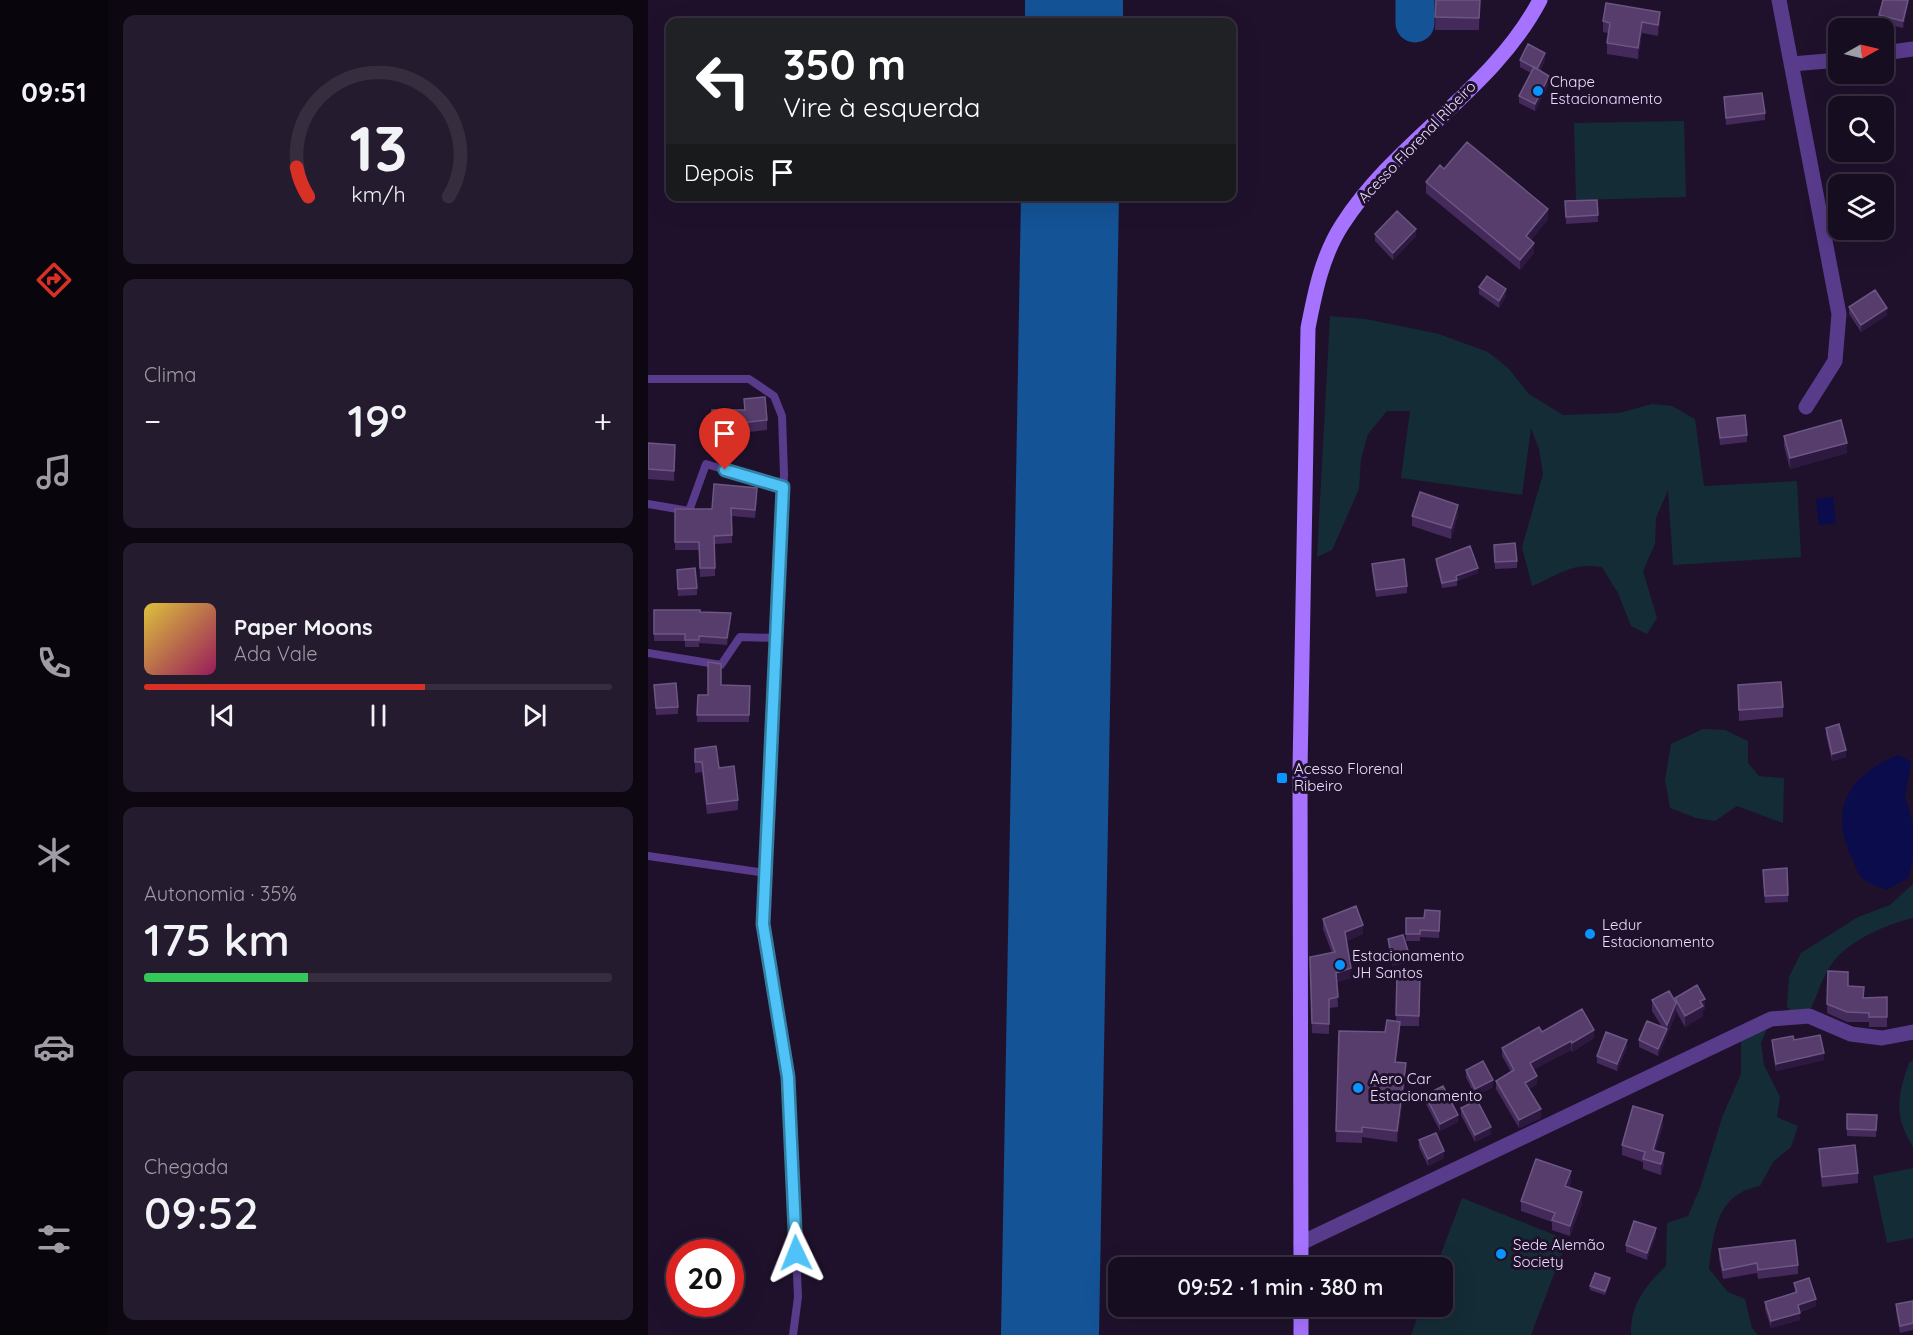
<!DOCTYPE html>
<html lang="pt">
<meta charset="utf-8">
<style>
body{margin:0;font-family:Quicksand,sans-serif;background:#241b2e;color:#f1f3f6;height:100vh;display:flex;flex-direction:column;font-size:22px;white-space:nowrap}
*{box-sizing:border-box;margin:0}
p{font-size:20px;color:#9e9ca5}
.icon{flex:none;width:33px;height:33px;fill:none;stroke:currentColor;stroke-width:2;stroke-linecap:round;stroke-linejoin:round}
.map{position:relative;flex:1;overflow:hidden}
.panel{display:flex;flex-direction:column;gap:15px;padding:15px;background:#0d0712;width:540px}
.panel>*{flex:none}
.hud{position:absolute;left:18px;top:18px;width:570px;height:183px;border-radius:12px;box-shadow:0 6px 24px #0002,0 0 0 2px #362d3f;background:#202124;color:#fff;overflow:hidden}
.needle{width:39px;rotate:82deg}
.fabs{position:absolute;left:1180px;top:18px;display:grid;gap:12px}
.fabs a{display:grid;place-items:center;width:66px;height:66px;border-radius:12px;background:#170d21;box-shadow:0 6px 24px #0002,0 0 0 2px #362d3f;font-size:30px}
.speed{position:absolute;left:18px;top:1239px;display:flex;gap:12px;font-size:30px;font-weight:700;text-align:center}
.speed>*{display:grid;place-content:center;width:78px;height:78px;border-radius:50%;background:#170d21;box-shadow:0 6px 24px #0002,0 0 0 2px #362d3f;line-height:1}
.speed .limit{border:9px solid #d22;background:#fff;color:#111}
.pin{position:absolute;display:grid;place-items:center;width:51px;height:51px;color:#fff;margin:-62px -26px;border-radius:50% 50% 50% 0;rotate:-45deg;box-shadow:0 0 6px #0007}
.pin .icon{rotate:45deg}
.me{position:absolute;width:66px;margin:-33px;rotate:358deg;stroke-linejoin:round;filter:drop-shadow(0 0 4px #0008)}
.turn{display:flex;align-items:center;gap:21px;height:126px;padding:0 18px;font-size:27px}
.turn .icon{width:78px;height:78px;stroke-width:2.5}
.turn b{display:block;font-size:42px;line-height:51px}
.then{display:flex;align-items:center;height:57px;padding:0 18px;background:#0003;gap:12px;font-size:22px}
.big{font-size:45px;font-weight:600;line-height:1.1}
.panel .card{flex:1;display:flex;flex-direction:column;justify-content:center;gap:9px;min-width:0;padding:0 21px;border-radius:12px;background:#241b2e}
.panel .dial{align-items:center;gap:0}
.dial svg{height:156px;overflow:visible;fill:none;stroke:#362d3f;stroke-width:7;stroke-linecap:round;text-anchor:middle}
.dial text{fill:#f1f3f6;stroke:none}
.song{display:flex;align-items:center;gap:18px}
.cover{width:72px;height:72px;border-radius:9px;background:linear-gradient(135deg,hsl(50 70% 55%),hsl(330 70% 35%))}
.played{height:6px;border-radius:3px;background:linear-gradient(90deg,#d93025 60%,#362d3f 60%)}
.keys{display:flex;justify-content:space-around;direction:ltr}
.heat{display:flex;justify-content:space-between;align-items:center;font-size:33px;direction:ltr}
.charge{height:9px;border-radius:4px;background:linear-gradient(90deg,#34c759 35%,#362d3f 0)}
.trip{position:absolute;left:460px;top:1257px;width:345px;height:60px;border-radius:12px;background:#170d21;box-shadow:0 6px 24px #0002,0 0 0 2px #362d3f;font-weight:600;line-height:60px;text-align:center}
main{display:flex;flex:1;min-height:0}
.tab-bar{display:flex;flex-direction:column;width:108px;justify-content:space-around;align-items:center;background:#09050d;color:#9e9ca5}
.tab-bar .icon{width:42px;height:42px}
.tab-bar .current{color:#d93025}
.tab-bar b{font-size:27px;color:#f1f3f6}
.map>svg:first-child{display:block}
.green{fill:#142c36}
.water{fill:#0a0c4c}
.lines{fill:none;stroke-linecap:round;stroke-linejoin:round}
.taxiway{stroke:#145396;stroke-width:39}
.runway{stroke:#145396;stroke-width:98}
.lane{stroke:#593b8c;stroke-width:8}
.street{stroke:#593b8c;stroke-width:15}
.secondary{stroke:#a573ff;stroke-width:15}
.wall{fill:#442a5a}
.shaded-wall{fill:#2d1840}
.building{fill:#563d6c;stroke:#6d5683;stroke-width:1.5}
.route-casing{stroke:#337fa1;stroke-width:15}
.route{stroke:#4fc3f7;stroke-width:10}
.poi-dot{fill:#0895ff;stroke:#1f112c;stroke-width:2}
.labels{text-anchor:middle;stroke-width:6;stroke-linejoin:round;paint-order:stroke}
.poi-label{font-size:15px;fill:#ecdcff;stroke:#1f112c;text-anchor:start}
.street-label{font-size:15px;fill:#ecdcff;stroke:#1f112c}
</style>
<main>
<nav class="tab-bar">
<b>09:51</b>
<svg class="icon current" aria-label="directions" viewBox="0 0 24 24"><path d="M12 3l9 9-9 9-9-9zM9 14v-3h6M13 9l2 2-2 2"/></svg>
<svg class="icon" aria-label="music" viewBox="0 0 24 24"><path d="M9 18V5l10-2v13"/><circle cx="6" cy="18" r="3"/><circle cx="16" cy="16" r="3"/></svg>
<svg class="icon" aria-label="phone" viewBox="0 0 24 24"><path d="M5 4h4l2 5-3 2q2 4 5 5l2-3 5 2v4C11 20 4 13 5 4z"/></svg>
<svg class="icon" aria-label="climate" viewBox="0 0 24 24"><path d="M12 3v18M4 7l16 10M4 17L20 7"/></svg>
<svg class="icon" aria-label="car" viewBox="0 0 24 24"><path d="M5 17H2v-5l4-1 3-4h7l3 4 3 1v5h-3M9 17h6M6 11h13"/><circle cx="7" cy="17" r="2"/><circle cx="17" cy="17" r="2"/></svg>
<svg class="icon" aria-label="filters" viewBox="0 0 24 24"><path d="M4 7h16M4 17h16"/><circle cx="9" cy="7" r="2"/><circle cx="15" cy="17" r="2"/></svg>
</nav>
<section class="panel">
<div class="card dial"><svg viewBox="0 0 100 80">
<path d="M14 69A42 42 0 1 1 86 69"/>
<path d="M14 69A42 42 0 0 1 8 54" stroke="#d93025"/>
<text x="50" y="56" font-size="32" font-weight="700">13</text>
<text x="50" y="72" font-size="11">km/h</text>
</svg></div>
<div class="card"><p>Clima</p>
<div class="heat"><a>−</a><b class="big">19°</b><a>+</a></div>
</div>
<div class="card">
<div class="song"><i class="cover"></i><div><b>Paper Moons</b><p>Ada Vale</p></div></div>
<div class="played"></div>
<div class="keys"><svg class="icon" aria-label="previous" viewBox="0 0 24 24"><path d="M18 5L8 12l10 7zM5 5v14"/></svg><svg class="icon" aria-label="pause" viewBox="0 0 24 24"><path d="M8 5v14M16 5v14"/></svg><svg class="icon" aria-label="next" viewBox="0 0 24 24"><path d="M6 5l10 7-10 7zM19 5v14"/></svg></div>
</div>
<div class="card"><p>Autonomia · 35%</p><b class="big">175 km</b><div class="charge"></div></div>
<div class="card"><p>Chegada</p><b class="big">09:52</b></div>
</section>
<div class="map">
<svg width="1265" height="1335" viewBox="0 0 1265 1335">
<rect width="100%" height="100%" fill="#1f112c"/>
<!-- green -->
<path class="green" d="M1036,121L1038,197L928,200L926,123Z
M682,316L718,319L791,334L840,352L860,368L881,394L915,415L971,413L1004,404L1024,406L1047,419L1056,486L1149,481L1153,557L1025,565L1020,490L1008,518L1007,544L995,571L1009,618L999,634L983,626L970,593L954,567C923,562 911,575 884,586L874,547L895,474L891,449L883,428L874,495L753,478L762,411H739L720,434L713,459L711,489L684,550L669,557Z
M1055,729L1077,730L1100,741V763L1111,776L1136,778L1135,823L1089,806L1067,821L1048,818L1022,808L1017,780L1023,744Z
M1265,884V918C1239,924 1202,940 1185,962C1175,975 1170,994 1163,1008L1147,1015L1139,1007L1141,977L1153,953L1210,917L1242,905Z
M1123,1019L1113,1043L1116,1065L1132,1097L1129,1117L1150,1126L1143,1147L1125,1162L1112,1186C1068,1194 1066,1232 1061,1269L1080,1292L1097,1299L1104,1328L1110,1335H983C982,1305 997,1286 1018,1266L1019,1223L1040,1216L1052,1188L1075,1115L1093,1074V1032Z
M1265,1060V1147C1246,1116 1249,1097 1261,1063Z
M1265,1168V1238L1239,1243L1225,1176Z
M814,1198L919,1240L883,1335H763L773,1307L795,1306V1268L788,1267Z"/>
<!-- water -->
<path class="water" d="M1185,497L1188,523L1171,525L1168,499Z
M1251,755L1263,762L1257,795L1265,825V859L1260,878L1238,890C1231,886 1218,883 1213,877C1209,872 1206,862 1203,856C1180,808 1204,772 1251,755Z"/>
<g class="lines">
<!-- taxiway -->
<path class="taxiway" d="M767,23V0"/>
<!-- runway -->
<path class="runway" d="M426,22V0
M402,1335L422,196"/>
<!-- lane -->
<path class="lane" d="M0,379H101L126,396L134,416L136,474L115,924L140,1077L150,1297L145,1335
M0,504L41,511L58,464L135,487
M0,653L73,665L92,637L129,638
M0,856L118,873"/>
<!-- street -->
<path class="street" d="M1131,0L1191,314L1187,361L1158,407
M1236,53L1265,49
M1144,64L1191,60
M653,1243L1123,1019L1161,1016L1203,1034L1234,1038L1265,1032"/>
<!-- secondary -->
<path class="secondary" d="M653,1268L652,770L660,328C667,292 674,256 694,225C748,140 845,90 892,0
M653,1335V1306"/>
</g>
<!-- wall -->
<path class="wall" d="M788,0H832L831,30H787Z
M1261,0L1255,28L1231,22V15Z
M955,21L1012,23L1010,36L994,33L990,59L959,54V43L960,33L955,32Z
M872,60H897L892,71L901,83L887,111L871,103V96L883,73L872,67Z
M1076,97L1117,113V120L1078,125Z
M796,169L900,219L883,240L886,253L872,270L778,193V182Z
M949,200L950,222L918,224L917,201Z
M727,234L768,236L745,260L727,241Z
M831,287L858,296L851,308L831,294Z
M1201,307L1239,315L1213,332L1201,314Z
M96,399L119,420V430L93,433V452L64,453V410H96Z
M1069,418L1099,435V442L1072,445Z
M1136,436L1199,453L1142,469L1136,446Z
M0,443L27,455L26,481L0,479Z
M109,496L107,518L84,516V543L67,544V576L52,577L51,550H27V509H64Z
M810,515L803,539L764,526V516Z
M846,545L869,561V568L847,569Z
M788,559L830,573L809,581V586L794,588L788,564Z
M724,564L759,586V593L728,597L724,571Z
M29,570L49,588V595L30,596Z
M6,610L52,612L83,620L79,645L51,643V647H37V641H6Z
M6,685L30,707V714L8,715Z
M73,685L102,686L101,722H49L50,695H60Z
M1090,685L1135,707V717L1091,721Z
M1178,728L1198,757L1184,761L1178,735Z
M47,749L71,768L90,800V810L59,814L54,772L47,773Z
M1115,877L1140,895V902L1117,903Z
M792,911L791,938L772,937V941H758V918H776Z
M675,919L715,934L698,941L703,978L689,982L690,1007L681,1008V1034L664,1033L662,957L684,953L675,929Z
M740,939L761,961L745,966L740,946Z
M1180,971L1216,998L1239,997V1027H1221V1022H1199L1179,1013Z
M749,973H772L771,1026H752L748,1062L758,1074L749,1142L714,1137V1143L688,1142L691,1031L737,1032L748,1021Z
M1027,998L1057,1009L1055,1010V1016L1037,1027L1028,1011V1014L1010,1056L991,1047V1040L1014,1027L1004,1011V1000L1027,1001Z
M894,1032L946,1038L924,1052L923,1050L886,1069L889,1084L881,1089L893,1118L871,1128L848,1089V1081L863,1072L854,1056V1048Z
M1124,1040L1176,1060L1128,1071L1124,1047Z
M979,1047L969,1071L949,1063V1056Z
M818,1070L845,1087L827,1096L818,1077Z
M777,1095L810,1122L792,1131L777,1102Z
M813,1108L843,1134L827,1142L813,1115Z
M1199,1114L1229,1115L1228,1137L1199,1136Z
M1015,1126L1007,1151L1016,1164L1013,1175L995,1169V1162L974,1155V1145Z
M771,1140L796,1158L780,1166L771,1147Z
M1171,1149L1210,1173V1183L1174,1187L1171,1160Z
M923,1182L921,1187L934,1203L922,1236L904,1230V1222L873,1211V1201Z
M1008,1235L999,1260L978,1252V1245Z
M1071,1249L1150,1265V1274L1110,1279L1109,1273L1075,1279L1071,1258Z
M962,1281L957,1295L942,1290V1286Z
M1146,1283L1168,1306L1152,1312V1320L1123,1328L1117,1309V1302L1147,1292Z
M1265,1301V1330L1252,1333L1248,1311V1304Z"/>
<!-- shaded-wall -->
<path class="shaded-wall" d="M1260,0H1261L1255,28V21Z
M1012,12V23L1010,36V25Z
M994,22V33L990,59V48Z
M897,53V60L889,76V69Z
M901,76V83L887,111V104Z
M900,209V219L878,247V236Z
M768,229V236L745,260V253Z
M886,243V253L872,270V260Z
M858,289V296L851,308V301Z
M1239,308V315L1213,332V325Z
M1199,443V453L1142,469V458Z
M810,505V515L803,539V528Z
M830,568V573L809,581L808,576Z
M83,613V620L79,645V638Z
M1198,750V757L1184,761V754Z
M715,925V934L697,941V932Z
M761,954V961L745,966V959Z
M703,968V978L688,982V973Z
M1057,999V1009L1055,1010V1016L1037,1027V1016L1052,1001Z
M1028,1003V1014L1019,1036V1025Z
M752,1022V1032L747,1073V1062Z
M1019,1029V1036L1010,1056V1049Z
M946,1030V1038L924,1052V1043Z
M979,1040V1047L969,1071V1064Z
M923,1041V1050L882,1071V1063Z
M1176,1053V1060L1128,1071V1064Z
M758,1063V1074L749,1142V1131Z
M889,1076V1084L877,1091V1083Z
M845,1080V1087L827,1096V1089Z
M893,1109V1118L871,1128V1120Z
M810,1115V1122L792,1131V1124Z
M1015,1115V1126L1005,1160V1150Z
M843,1127V1134L827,1142V1135Z
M796,1151V1158L780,1166V1159Z
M1016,1153V1164L1013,1175V1164Z
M923,1171V1182L917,1197V1186Z
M934,1192V1203L922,1236V1226Z
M1008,1228V1235L999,1260V1253Z
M1168,1299V1306L1150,1312V1305Z
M1152,1313V1320L1123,1328V1321Z"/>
<!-- building -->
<path class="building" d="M788,0H832L831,18L787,17Z
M1235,0H1260L1255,21L1231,15Z
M958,3L1012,12L1010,25L994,22L990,48L959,43L962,23L955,21Z
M880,44L897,53L889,69L872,60Z
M886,67L901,76L887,104L871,96Z
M1114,93L1117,113L1078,118L1076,97Z
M819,142L900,209L878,236L886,243L872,260L778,182L792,165L796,169Z
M949,200L950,215L918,217L917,201Z
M749,211L768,229L745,253L727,234Z
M839,276L858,289L851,301L831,287Z
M1227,290L1239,308L1213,325L1201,307Z
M117,397L119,420L93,423V443H64V410H97L96,399Z
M1097,415L1099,435L1072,438L1069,418Z
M1193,420L1199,443L1142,458L1136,436Z
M0,443L27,445L26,471L0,469Z
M66,484L109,488L107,510L83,508L84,535L66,536L67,568H52L51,542H27V509H64Z
M772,492L810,505L803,528L764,516Z
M867,543L869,561L847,562L846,545Z
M822,546L830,568L808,576L809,580L794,583L788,559Z
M756,559L759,586L728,590L724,564Z
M47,568L49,588L30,589L29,570Z
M6,610H52V612L83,613L79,638L51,636V640H37V634H6Z
M60,662L73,664V685L102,686L101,715H49L50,695H60Z
M1133,682L1135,707L1091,710L1090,685Z
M28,683L30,707L8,708L6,685Z
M1191,724L1198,750L1184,754L1178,728Z
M68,746L71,768L86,766L90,800L59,804L54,762H47V749Z
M1139,868L1140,895L1117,896L1115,870Z
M708,906L715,925L697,932L703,968L688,973L690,997L681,999V1024L664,1023L662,957L687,952L675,919Z
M777,910L792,911L791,931L772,930V934H758V918H776Z
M755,935L761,954L745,959L740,939Z
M1180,971L1200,972V986L1216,987L1215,998L1239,997V1017H1221V1013L1199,1012L1179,1004Z
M749,973H772L771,1016L748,1015Z
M1049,985L1057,999L1052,1001L1055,1006L1037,1016L1027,998Z
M1021,991L1028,1003L1019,1025L1004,1000Z
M934,1009L946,1030L924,1043L923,1041L882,1063L889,1076L877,1083L893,1109L871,1120L848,1081L866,1070L854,1048L891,1027L894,1032Z
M739,1020L752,1022L747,1062L758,1063L749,1131L714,1127V1132L688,1131L691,1031L737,1032Z
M999,1021L1019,1029L1010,1049L991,1040Z
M958,1032L979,1040L969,1064L949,1056Z
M1172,1035L1176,1053L1128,1064L1124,1040L1145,1036L1146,1040Z
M835,1061L845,1080L827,1089L818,1070Z
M795,1086L810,1115L792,1124L777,1095Z
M829,1100L843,1127L827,1135L813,1108Z
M985,1106L1015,1115L1005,1150L1016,1153L1013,1164L995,1159L997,1152L974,1145Z
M1199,1114L1229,1115L1228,1130L1199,1129Z
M788,1133L796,1151L780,1159L771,1140Z
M1207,1145L1210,1173L1174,1177L1171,1149Z
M888,1159L923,1171L917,1186L934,1192L922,1226L904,1220L907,1213L873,1201Z
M986,1221L1008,1228L999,1253L978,1245Z
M1147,1240L1150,1265L1110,1270L1109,1263L1075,1270L1071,1249Z
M947,1273L962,1278L957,1291L942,1286Z
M1161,1278L1168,1299L1150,1305L1152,1313L1123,1321L1117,1302L1149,1292L1146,1283Z
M1265,1301V1323L1252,1326L1248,1304Z"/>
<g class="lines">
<defs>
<path id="route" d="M77,470L135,487L115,924L140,1077L148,1253"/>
</defs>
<!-- route casing -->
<use href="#route" class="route-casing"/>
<!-- route -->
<use href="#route" class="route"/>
</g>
<!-- markers -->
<g class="poi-dot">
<circle cx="890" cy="91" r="6"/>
<rect x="628" y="772" width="12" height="12" rx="3"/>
<circle cx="942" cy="934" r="6"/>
<circle cx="692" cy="965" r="6"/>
<circle cx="710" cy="1088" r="6"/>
<circle cx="853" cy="1254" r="6"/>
</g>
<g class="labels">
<!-- poi labels -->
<g class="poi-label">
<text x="902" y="87">Chape<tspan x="902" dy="17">Estacionamento</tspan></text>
<text x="646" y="774">Acesso Florenal<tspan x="646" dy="17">Ribeiro</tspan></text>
<text x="954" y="930">Ledur<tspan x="954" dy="17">Estacionamento</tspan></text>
<text x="704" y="961">Estacionamento<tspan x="704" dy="17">JH Santos</tspan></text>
<text x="722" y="1084">Aero Car<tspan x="722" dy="17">Estacionamento</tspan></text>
<text x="865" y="1250">Sede Alemão<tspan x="865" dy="17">Society</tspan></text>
</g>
<!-- street labels -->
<g class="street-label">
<text transform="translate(769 142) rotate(-46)" y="5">Acesso Florenal Ribeiro</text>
</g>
</g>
</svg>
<div class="fabs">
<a><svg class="needle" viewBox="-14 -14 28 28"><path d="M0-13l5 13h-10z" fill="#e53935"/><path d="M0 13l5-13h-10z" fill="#9e9ca5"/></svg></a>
<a><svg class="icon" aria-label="search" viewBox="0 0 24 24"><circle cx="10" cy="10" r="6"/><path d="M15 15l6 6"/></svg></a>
<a><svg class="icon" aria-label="layers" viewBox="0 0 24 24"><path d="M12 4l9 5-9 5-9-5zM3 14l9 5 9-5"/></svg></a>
</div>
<div class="speed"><div class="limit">20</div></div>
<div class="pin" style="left:77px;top:470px;background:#d93025"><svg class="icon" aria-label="arrive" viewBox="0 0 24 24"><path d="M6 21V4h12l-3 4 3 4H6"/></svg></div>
<svg class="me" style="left:148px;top:1253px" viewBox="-20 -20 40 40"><path d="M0-17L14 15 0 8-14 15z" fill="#4fc3f7" stroke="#fff" stroke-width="4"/></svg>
<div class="trip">09:52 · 1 min · 380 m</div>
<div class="hud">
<div class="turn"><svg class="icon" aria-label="left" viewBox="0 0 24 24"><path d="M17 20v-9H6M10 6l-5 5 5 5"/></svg><div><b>350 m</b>Vire à esquerda</div></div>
<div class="then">Depois<svg class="icon" aria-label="arrive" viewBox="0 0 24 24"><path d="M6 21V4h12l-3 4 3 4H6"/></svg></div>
</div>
</div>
</main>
